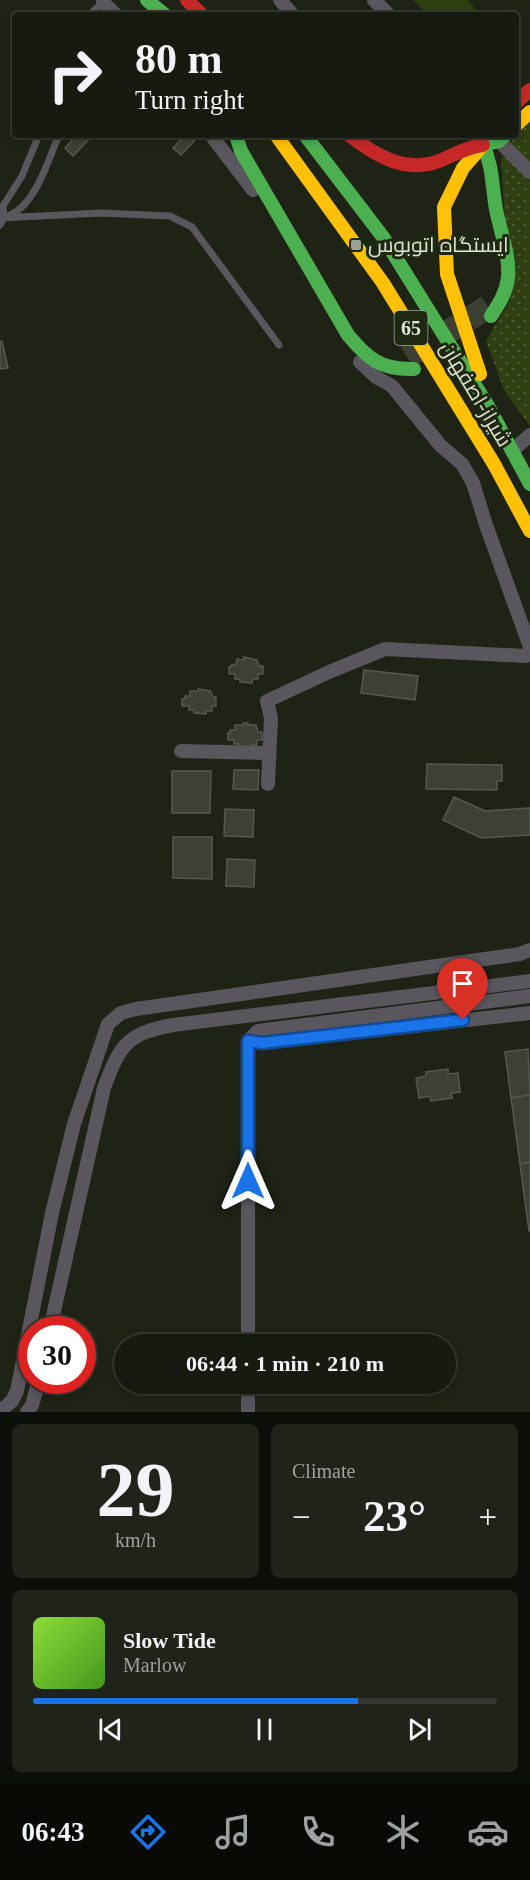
<!DOCTYPE html>
<meta charset="utf-8">
<style>
body{margin:0;font-family:"Times New Roman",Cairo,serif;background:#1f2319;color:#f1f3f6;height:100vh;display:flex;flex-direction:column;font-size:22px;white-space:nowrap}
*{box-sizing:border-box;margin:0}
p{font-size:20px;color:#9ea19f}
.icon{flex:none;width:33px;height:33px;fill:none;stroke:currentColor;stroke-width:2;stroke-linecap:round;stroke-linejoin:round}
.map{position:relative;height:1412px;overflow:hidden}
.side{display:flex;flex-direction:column;gap:12px;padding:12px;background:#0c0e09;flex:1}
.side>*{flex:none}
.top-card{position:absolute;left:12px;top:12px;width:507px;height:126px;border-radius:6px;box-shadow:0 3px 9px #0003,0 0 0 2px #353830;background:#161a10;color:#f1f3f6;overflow:hidden}
.speed{position:absolute;left:18px;top:1316px;display:flex;gap:12px;font-size:30px;font-weight:700;text-align:center}
.speed>*{display:grid;place-content:center;width:78px;height:78px;border-radius:50%;background:#161a10;box-shadow:0 3px 9px #0003,0 0 0 2px #353830;line-height:1}
.speed .limit{border:9px solid #d22;background:#fff;color:#111}
.pin{position:absolute;display:grid;place-items:center;width:51px;height:51px;color:#fff;margin:-62px -26px;border-radius:50% 50% 50% 0;rotate:-45deg;box-shadow:0 0 6px #0007}
.pin .icon{rotate:45deg}
.me{position:absolute;width:66px;margin:-33px;rotate:0deg;stroke-linejoin:round;filter:drop-shadow(0 0 4px #0008)}
.turn{display:flex;align-items:center;gap:21px;height:126px;padding:0 24px;font-size:27px}
.turn .icon{width:78px;height:78px;stroke-width:2.5}
.turn b{display:block;font-size:42px;line-height:51px}
.big{font-size:45px;font-weight:600;line-height:1.1}
.side .widget{flex:1;display:flex;flex-direction:column;justify-content:center;gap:9px;min-width:0;padding:0 21px;border-radius:9px;background:#1f2319}
.side .dial{align-items:center;gap:0}
.dial b{font-size:78px;line-height:1}
.song{display:flex;align-items:center;gap:18px}
.cover{width:72px;height:72px;border-radius:9px;background:linear-gradient(135deg,hsl(90 70% 55%),hsl(100 70% 35%))}
.played{height:6px;border-radius:3px;background:linear-gradient(90deg,#1a73e8 70%,#353830 70%)}
.keys{display:flex;justify-content:space-around;direction:ltr}
.heat{display:flex;justify-content:space-between;align-items:center;font-size:33px;direction:ltr}
.side .tiles{flex:1;display:grid;gap:12px;grid-template-columns:1fr 1fr}
.widget:last-child{grid-column:span 2}
.trip{position:absolute;left:114px;top:1334px;width:342px;height:60px;border-radius:30px;background:#161a10;box-shadow:0 3px 9px #0003,0 0 0 2px #353830;font-weight:600;line-height:60px;text-align:center}
.menu{display:flex;height:96px;justify-content:space-around;align-items:center;background:#090a06;color:#9ea19f}
.menu .icon{width:42px;height:42px}
.menu .current{color:#1a73e8}
.menu b{font-size:27px;color:#f1f3f6}
.map>svg:first-child{display:block}
.green{fill:#2f3f11}
.park{fill:url(#park-dots)}
.building{fill:#3c4035;stroke:#54594e;stroke-width:1.5}
.lines{fill:none;stroke-linecap:round;stroke-linejoin:round}
.highway-tunnel{stroke:#3b4033;stroke-width:24;stroke-dasharray:24 12;stroke-linecap:butt}
.lane{stroke:#5a565d;stroke-width:7}
.street{stroke:#5a565d;stroke-width:14}
.fast{stroke:#4caf50;stroke-width:14}
.slow{stroke:#ffc107;stroke-width:14}
.jam{stroke:#c62828;stroke-width:14}
.route-casing{stroke:#114b97;stroke-width:15}
.route{stroke:#1a73e8;stroke-width:10}
.poi-dot{fill:#9aa092;stroke:#1f2811;stroke-width:2}
.labels{text-anchor:middle;stroke-width:6;stroke-linejoin:round;paint-order:stroke}
.shield{fill:#1f2811;stroke:#a4ab9a;stroke-width:1.5}
.shield-label{font-size:20px;font-weight:bold;fill:#dde3d5}
.poi-label{font-size:21px;fill:#dde3d5;stroke:#1f2811;text-anchor:start}
.street-label{font-size:21px;fill:#dde3d5;stroke:#1f2811}
</style>
<div class="map">
<svg width="530" height="1412" viewBox="0 0 530 1412">
<defs>
<pattern id="park-dots" width="8" height="8" patternUnits="userSpaceOnUse" patternTransform="scale(1.5)"><rect width="8" height="8" fill="#2f3f11"/><path d="M2 2h.1M6 6h.1" fill="none" stroke="#4d5b33" stroke-width="1.8" stroke-linecap="round"/></pattern>
</defs>
<rect width="100%" height="100%" fill="#1e2316"/>
<!-- green -->
<path class="green" d="M414,0H468L480,15H427Z"/>
<!-- park -->
<path class="park" d="M530,121V426L504,390L486,341L510,300L501,160L513,137Z"/>
<!-- building -->
<path class="building" d="M77,135H86L90,138L73,156L65,148Z
M185,135H194L197,138L181,155L173,148Z
M2,341L8,368L0,369V342Z
M244,657L257,660L259,666H263V674H258V679H253L252,683L240,682V679H235V674H229V667H231V665H236L237,659L244,660Z
M364,670L418,676L415,700L361,693Z
M198,689L210,691L213,697H216V706H212V711H206V714L194,713V710H189V706H182V699H185V696H190V691H198Z
M243,723H248V725H256L258,732H262V740H257V745H251V748H239V744H234V740H228V733H230V730H235V725H243Z
M427,764L502,765V781H497V790L426,789Z
M234,770H259L258,790L233,789Z
M172,771H211L210,813H172Z
M454,797L485,811L530,808V835L481,838L443,820Z
M225,809L254,810L253,837L224,836Z
M173,837H212V879L173,878Z
M227,859L255,860L254,887L226,886Z
M528,1049L530,1095L511,1098L505,1052Z
M448,1069V1074L458,1073L460,1092L451,1093L452,1098L431,1101L430,1096L419,1098L416,1078L426,1076V1072Z
M530,1095V1162L520,1164L511,1098Z
M530,1162V1231H529L520,1164Z"/>
<g class="lines">
<!-- highway-tunnel -->
<path class="highway-tunnel" d="M407,357L488,307"/>
<!-- lane -->
<path class="lane" d="M89,15L103,2
M10,215C36,204 48,160 59,135
M0,218L101,213L170,216L192,227L279,345
M0,225L4,217L3,206L22,176L39,135"/>
<!-- street -->
<path class="street" d="M280,0L293,15
M374,0L389,15
M103,2L116,15
M211,135L253,190
M499,141L530,172
M360,362L376,377L392,386L440,445L462,464L473,483L486,525L530,647
M512,451L530,435
M181,751L269,753
M268,784L271,718L267,701L329,672L385,649L526,656L530,653
M248,1041L262,1043L530,1013
M50,1329L104,1088C120,1045 126,1034 173,1025L530,981
M248,1344V1041L258,1031L530,996
M0,1411L12,1401L17,1391L52,1213L74,1124L108,1024L121,1013L136,1009L520,954L530,950
M27,1412L32,1405L39,1380
M248,1412V1383"/>
<!-- fast -->
<path class="fast" d="M147,0L165,15
M236,135L241,151L348,335C368,359 381,370 414,369
M305,135L383,237L488,406L530,484
M485,135L483,145L499,141L505,135
M483,145C493,166 492,187 496,209C500,231 510,255 508,278C506,293 499,304 491,316"/>
<!-- slow -->
<path class="slow" d="M516,125L530,112
M276,135L383,283L494,464L530,531
M480,374L447,274L444,207L463,168L483,145"/>
<!-- jam -->
<path class="jam" d="M187,0L202,15
M516,103L530,90
M349,135C375,155 405,174 439,161C454,155 466,147 483,145"/>
</g>
<g class="lines">
<defs>
<path id="route" d="M248,1181V1041L262,1043L463,1020"/>
</defs>
<!-- route casing -->
<use href="#route" class="route-casing"/>
<!-- route -->
<use href="#route" class="route"/>
</g>
<!-- markers -->
<rect class="poi-dot" x="350" y="239" width="12" height="12" rx="3"/>
<g class="labels">
<!-- shield labels -->
<rect class="shield" x="394.5" y="311" width="33" height="34" rx="4.5"/>
<g class="shield-label">
<text x="411" y="335">65</text>
</g>
<!-- poi labels -->
<g class="poi-label">
<text x="368" y="252">ایستگاه اتوبوس</text>
</g>
<!-- street labels -->
<g class="street-label">
<text transform="translate(476 394) rotate(59)" y="7">شیراز-اصفهان</text>
</g>
</g>
</svg>
<div class="speed"><div class="limit">30</div></div>
<div class="pin" style="left:463px;top:1020px;background:#d93025"><svg class="icon" aria-label="arrive" viewBox="0 0 24 24"><path d="M6 21V4h12l-3 4 3 4H6"/></svg></div>
<svg class="me" style="left:248px;top:1181px" viewBox="-20 -20 40 40"><path d="M0-17L14 15 0 8-14 15z" fill="#1a73e8" stroke="#fff" stroke-width="4"/></svg>
<div class="trip">06:44 · 1 min · 210 m</div>
<div class="top-card">
<div class="turn"><svg class="icon" aria-label="right" viewBox="0 0 24 24"><path d="M7 20v-9h11M14 6l5 5-5 5"/></svg><div><b>80 m</b>Turn right</div></div>
</div>
</div>
<section class="side">
<div class="tiles">
<div class="widget dial"><b>29</b><p>km/h</p></div>
<div class="widget"><p>Climate</p>
<div class="heat"><a>−</a><b class="big">23°</b><a>+</a></div>
</div>
<div class="widget">
<div class="song"><i class="cover"></i><div><b>Slow Tide</b><p>Marlow</p></div></div>
<div class="played"></div>
<div class="keys"><svg class="icon" aria-label="previous" viewBox="0 0 24 24"><path d="M18 5L8 12l10 7zM5 5v14"/></svg><svg class="icon" aria-label="pause" viewBox="0 0 24 24"><path d="M8 5v14M16 5v14"/></svg><svg class="icon" aria-label="next" viewBox="0 0 24 24"><path d="M6 5l10 7-10 7zM19 5v14"/></svg></div>
</div>
</div>
</section>
<nav class="menu">
<b>06:43</b>
<svg class="icon current" aria-label="directions" viewBox="0 0 24 24"><path d="M12 3l9 9-9 9-9-9zM9 14v-3h6M13 9l2 2-2 2"/></svg>
<svg class="icon" aria-label="music" viewBox="0 0 24 24"><path d="M9 18V5l10-2v13"/><circle cx="6" cy="18" r="3"/><circle cx="16" cy="16" r="3"/></svg>
<svg class="icon" aria-label="phone" viewBox="0 0 24 24"><path d="M5 4h4l2 5-3 2q2 4 5 5l2-3 5 2v4C11 20 4 13 5 4z"/></svg>
<svg class="icon" aria-label="climate" viewBox="0 0 24 24"><path d="M12 3v18M4 7l16 10M4 17L20 7"/></svg>
<svg class="icon" aria-label="car" viewBox="0 0 24 24"><path d="M5 17H2v-5l4-1 3-4h7l3 4 3 1v5h-3M9 17h6M6 11h13"/><circle cx="7" cy="17" r="2"/><circle cx="17" cy="17" r="2"/></svg>
</nav>
